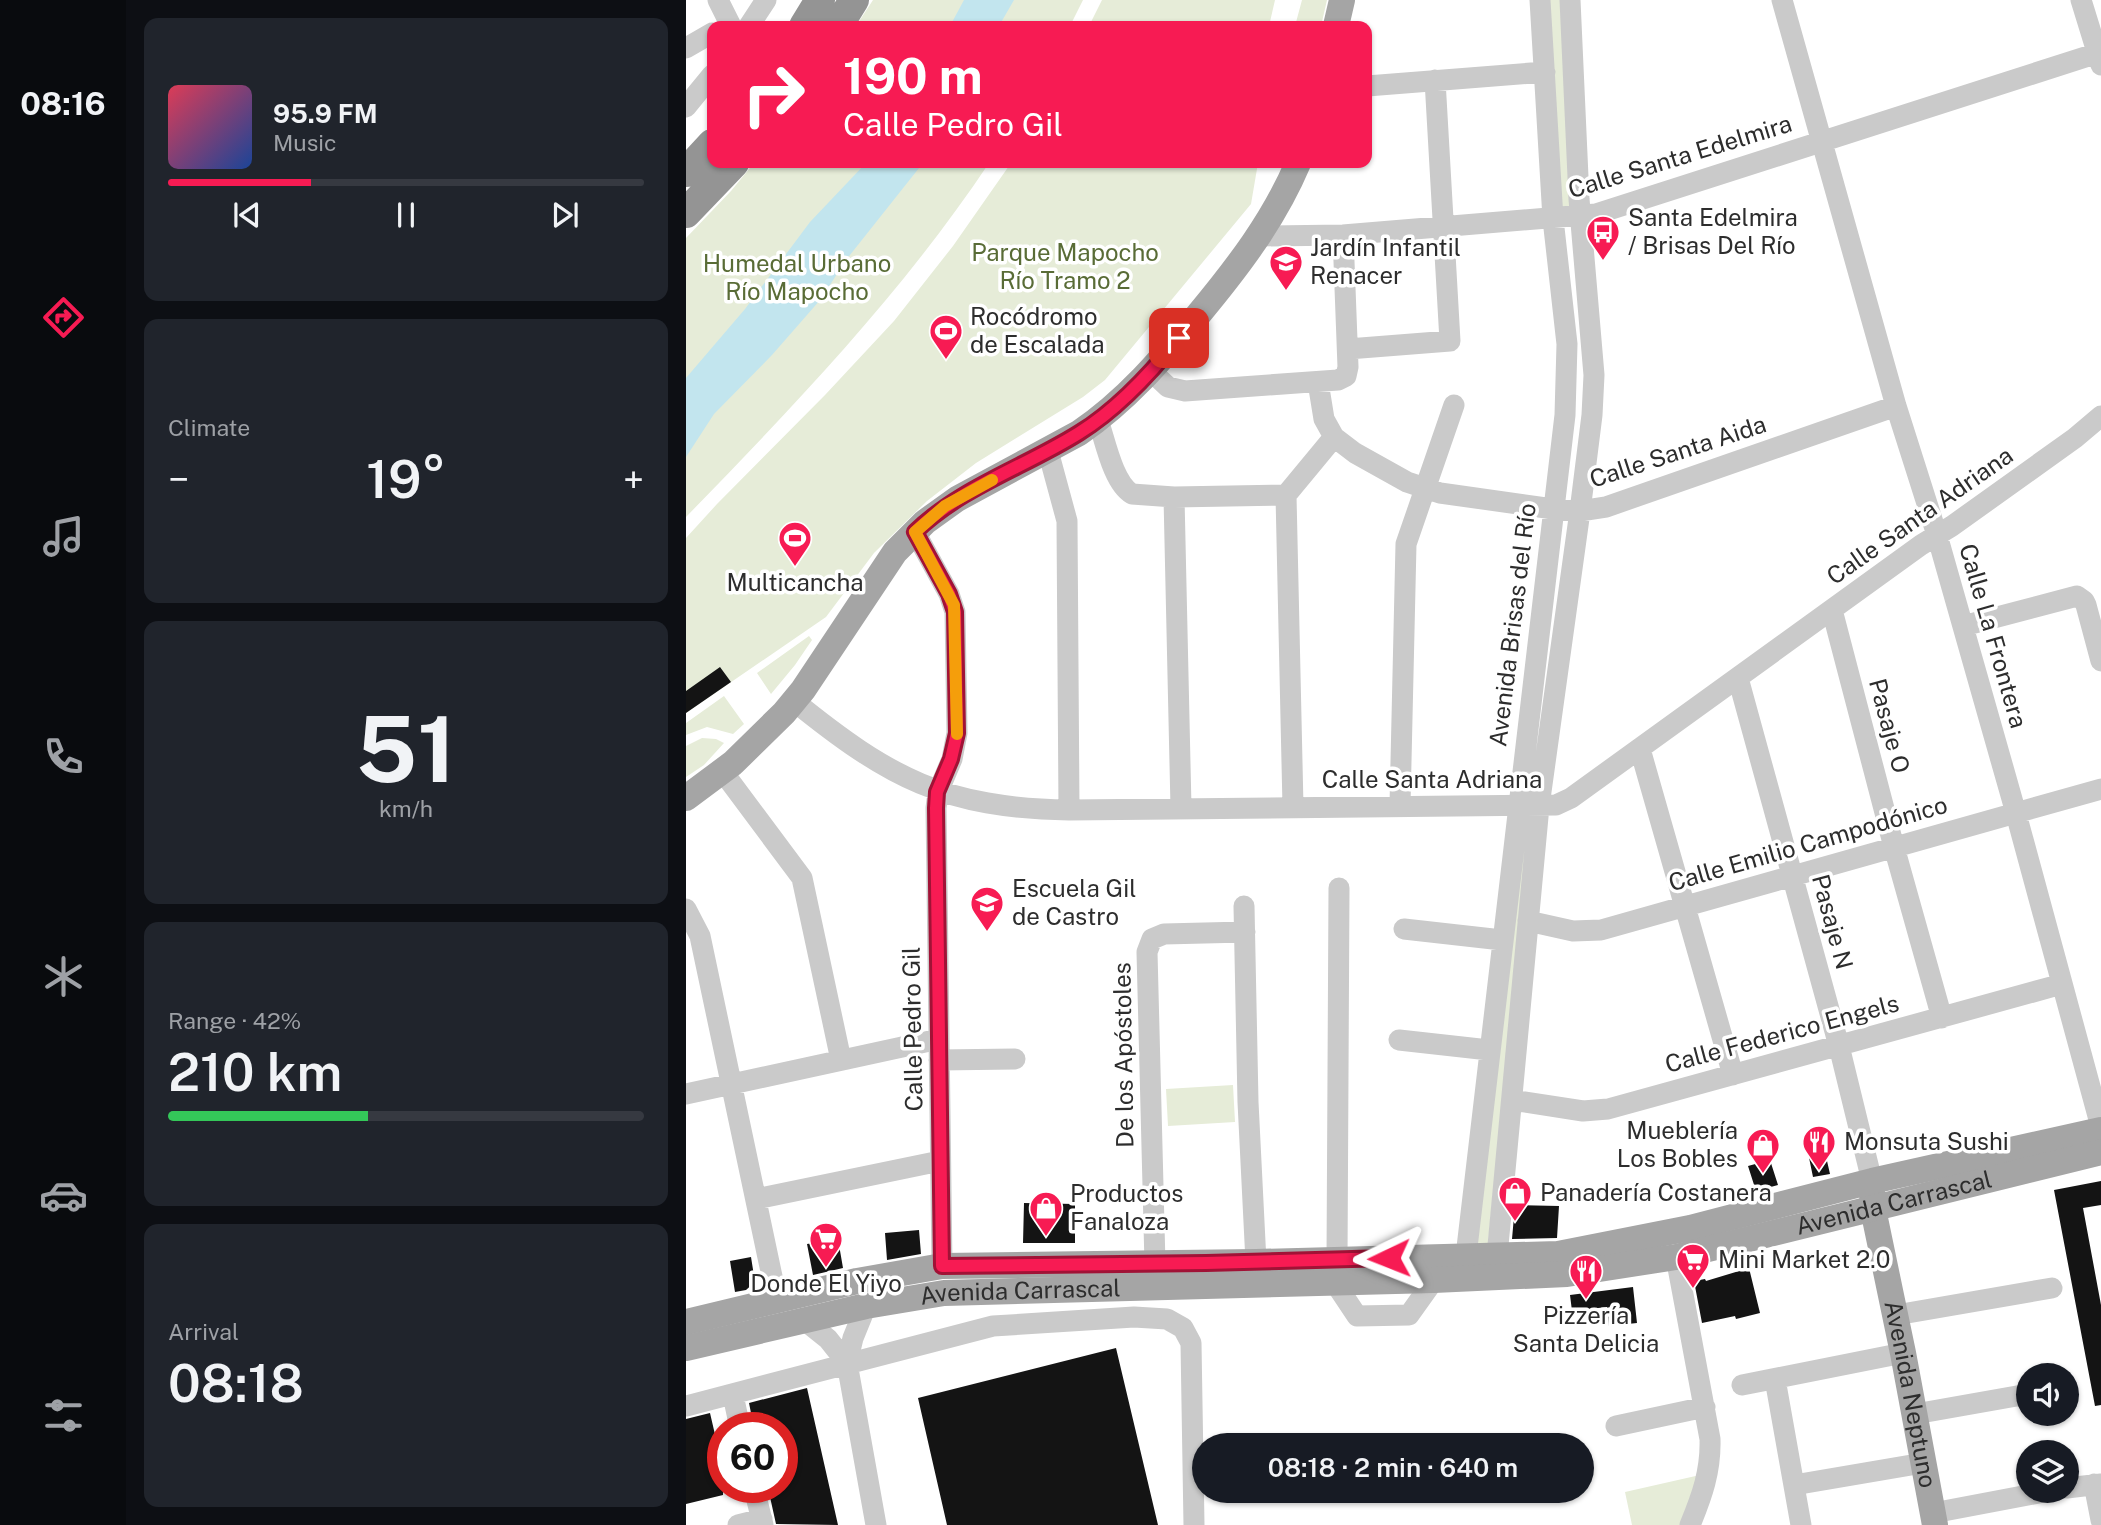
<!DOCTYPE html>
<meta charset="utf-8">
<style>
body{margin:0;font-family:"Public Sans",sans-serif;background:#20242c;color:#f1f3f6;height:100vh;display:flex;flex-direction:column;font-size:26px;white-space:nowrap}
*{box-sizing:border-box;margin:0}
p{font-size:23px;color:#9ea1a6}
.icon{flex:none;width:38px;height:38px;fill:none;stroke:currentColor;stroke-width:2;stroke-linecap:round;stroke-linejoin:round}
.map{position:relative;flex:1;overflow:hidden}
.panel{display:flex;flex-direction:column;gap:18px;padding:18px;background:#0d0f14;width:560px}
.panel>*{flex:none}
.top-card{position:absolute;left:21px;top:21px;width:665px;height:147px;border-radius:14px;box-shadow:0 2px 5px #0004;background:#f71b53;color:#fff;overflow:hidden}
.controls{position:absolute;left:1330px;top:1363px;display:grid;gap:14px}
.controls a{display:grid;place-items:center;width:63px;height:63px;border-radius:50%;background:#171b24;box-shadow:0 2px 5px #0004;font-size:35px}
.speed{position:absolute;left:21px;top:1412px;display:flex;gap:14px;font-size:35px;font-weight:700;text-align:center}
.speed>*{display:grid;place-content:center;width:91px;height:91px;border-radius:50%;background:#171b24;box-shadow:0 2px 5px #0004;line-height:1}
.speed .limit{border:10px solid #d22;background:#fff;color:#111}
.pin{position:absolute;display:grid;place-items:center;width:60px;height:60px;color:#fff;margin:-30px;border-radius:14px;box-shadow:0 4px 10px #0006}
.me{position:absolute;width:77px;margin:-38px;rotate:268deg;stroke-linejoin:round;filter:drop-shadow(0 0 5px #0008)}
.turn{display:flex;align-items:center;gap:24px;height:147px;padding:0 21px;font-size:32px}
.turn .icon{width:91px;height:91px;stroke-width:2.5}
.turn b{display:block;font-size:49px;line-height:60px}
.big{font-size:52px;font-weight:600;line-height:1.1}
.panel .card{flex:1;display:flex;flex-direction:column;justify-content:center;gap:10px;min-width:0;padding:0 24px;border-radius:14px;background:#20242c}
.panel .dial{align-items:center;gap:0}
.dial b{font-size:91px;line-height:1}
.song{display:flex;align-items:center;gap:21px}
.cover{width:84px;height:84px;border-radius:10px;background:linear-gradient(135deg,hsl(350 70% 55%),hsl(220 70% 35%))}
.played{height:7px;border-radius:4px;background:linear-gradient(90deg,#f71b53 30%,#363941 30%)}
.keys{display:flex;justify-content:space-around;direction:ltr}
.heat{display:flex;justify-content:space-between;align-items:center;font-size:38px;direction:ltr}
.charge{height:10px;border-radius:5px;background:linear-gradient(90deg,#34c759 42%,#363941 0)}
.trip{position:absolute;left:506px;top:1433px;width:402px;height:70px;border-radius:35px;background:#171b24;box-shadow:0 2px 5px #0004;font-weight:600;line-height:70px;text-align:center}
main{display:flex;flex:1;min-height:0}
.menu{display:flex;flex-direction:column;width:126px;justify-content:space-around;align-items:center;background:#090b0e;color:#9ea1a6}
.menu .icon{width:49px;height:49px}
.menu .current{color:#f71b53}
.menu b{font-size:32px;color:#f1f3f6}
.map>svg:first-child{display:block}
.green{fill:#e6ecd8}
.water{fill:#c2e5ee}
.building{fill:#141414}
.lines{fill:none;stroke-linecap:round;stroke-linejoin:round}
.minor{stroke:#cacaca;stroke-width:21}
.major{stroke:#a5a5a5;stroke-width:26}
.highway{stroke:#949494;stroke-width:30}
.route-casing{stroke:#a11236;stroke-width:18}
.route{stroke:#f71b53;stroke-width:12}
.slow{stroke:#f59e0b;stroke-width:12}
.labels{text-anchor:middle;stroke-width:7;stroke-linejoin:round;paint-order:stroke}
.street-label{font-size:24px;fill:#2d2d2d;stroke:#fff}
.poi-label{font-size:24px;fill:#2d2d2d;stroke:#fff;text-anchor:start}
.park-label{font-size:24px;fill:#596c36;stroke:#fff}
</style>
<main>
<nav class="menu">
<b>08:16</b>
<svg class="icon current" aria-label="directions" viewBox="0 0 24 24"><path d="M12 3l9 9-9 9-9-9zM9 14v-3h6M13 9l2 2-2 2"/></svg>
<svg class="icon" aria-label="music" viewBox="0 0 24 24"><path d="M9 18V5l10-2v13"/><circle cx="6" cy="18" r="3"/><circle cx="16" cy="16" r="3"/></svg>
<svg class="icon" aria-label="phone" viewBox="0 0 24 24"><path d="M5 4h4l2 5-3 2q2 4 5 5l2-3 5 2v4C11 20 4 13 5 4z"/></svg>
<svg class="icon" aria-label="climate" viewBox="0 0 24 24"><path d="M12 3v18M4 7l16 10M4 17L20 7"/></svg>
<svg class="icon" aria-label="car" viewBox="0 0 24 24"><path d="M5 17H2v-5l4-1 3-4h7l3 4 3 1v5h-3M9 17h6M6 11h13"/><circle cx="7" cy="17" r="2"/><circle cx="17" cy="17" r="2"/></svg>
<svg class="icon" aria-label="filters" viewBox="0 0 24 24"><path d="M4 7h16M4 17h16"/><circle cx="9" cy="7" r="2"/><circle cx="15" cy="17" r="2"/></svg>
</nav>
<section class="panel">
<div class="card">
<div class="song"><i class="cover"></i><div><b>95.9 FM</b><p>Music</p></div></div>
<div class="played"></div>
<div class="keys"><svg class="icon" aria-label="previous" viewBox="0 0 24 24"><path d="M18 5L8 12l10 7zM5 5v14"/></svg><svg class="icon" aria-label="pause" viewBox="0 0 24 24"><path d="M8 5v14M16 5v14"/></svg><svg class="icon" aria-label="next" viewBox="0 0 24 24"><path d="M6 5l10 7-10 7zM19 5v14"/></svg></div>
</div>
<div class="card"><p>Climate</p>
<div class="heat"><a>−</a><b class="big">19°</b><a>+</a></div>
</div>
<div class="card dial"><b>51</b><p>km/h</p></div>
<div class="card"><p>Range · 42%</p><b class="big">210 km</b><div class="charge"></div></div>
<div class="card"><p>Arrival</p><b class="big">08:18</b></div>
</section>
<div class="map">
<svg width="1415" height="1525" viewBox="0 0 1415 1525">
<rect width="100%" height="100%" fill="#fff"/>
<!-- green -->
<path class="green" d="M187,0H397L384,26H170Z
M416,0H589L583,26H403Z
M616,0H641L635,26H609Z
M863,0H874L886,209L875,207Z
M68,163H303C217,292 108,406 0,517V238L45,191Z
M325,163H572L565,204L419,380L397,397L290,463L241,501L188,553L140,617L0,713V538L31,504L139,395L208,321L267,246Z
M123,636L126,640L109,665L85,694L71,673Z
M38,696L58,724L47,734L21,727L0,735V723Z
M16,738L30,739L38,743L18,765L0,777V746Z
M837,821L844,822L802,1243L793,1244L791,1241Z
M547,1085L549,1122L482,1126L480,1089Z
M1014,1475L995,1525H946L939,1492Z"/>
<!-- water -->
<path class="water" d="M278,0H328L313,26H264Z
M180,163H237L160,260L135,299L86,355L28,414L0,457V378L59,309L124,222Z"/>
<!-- building -->
<path class="building" d="M34,667L45,682L0,713V691Z
M1136,1139L1144,1174L1127,1177L1120,1143Z
M1084,1160L1092,1185L1070,1191L1062,1166Z
M1415,1181V1205L1397,1208L1415,1305V1405L1409,1406L1368,1190Z
M338,1203L389,1204V1243H337Z
M829,1205L873,1206L871,1238L826,1239Z
M233,1230L235,1254L201,1260L199,1233Z
M152,1239L157,1268L127,1275L121,1244Z
M65,1257L69,1282L60,1290L49,1292L44,1261Z
M1063,1268L1074,1313L1050,1319L1049,1316L1016,1323L1008,1281L1019,1279L1020,1281Z
M947,1287L951,1323L923,1326L921,1307L886,1311L884,1295Z
M430,1348L472,1525H261L232,1398Z
M121,1388L152,1525L90,1524L82,1488H96V1428H68L63,1403Z
M24,1413L37,1469V1495L0,1504V1419Z"/>
<g class="lines">
<!-- minor -->
<path class="minor" d="M32,0L45,26
M1096,0L1210,406L1251,535L1326,799L1415,1127
M1395,0L1415,65
M63,26L80,0
M0,48L26,33
M681,86L859,72
M0,107L26,75
M574,236L657,235L910,214L1415,52
M662,349L764,341L749,80
M465,371L482,387L499,391L652,380L660,376L662,367L657,235
M632,382L638,419L648,437L669,453L721,482L754,493L867,509L894,511L920,507L1210,406
M412,420C419,440 427,483 446,494L488,497L600,495
M362,451L381,521L383,810
M488,497L495,808
M229,532L263,594L269,612L271,733L266,759L252,792L250,808L256,1266
M1146,610L1208,847L1256,1018
M1277,626L1391,596L1398,601L1400,605L1415,661
M1052,678L1153,1046L1186,1181
M108,701C203,778 259,808 383,810L870,805L885,798L1235,545L1266,526L1389,438L1415,416
M954,749L1047,1075
M37,772L116,878L155,1060
M714,805L720,544L768,405
M607,807L600,495L648,437
M558,906L562,1102L570,1262
M0,909L14,936L91,1300
M842,921L887,931L915,930L1415,789
M718,929L816,940
M713,1040L803,1050
M253,1060L329,1059
M0,1094L253,1039
M826,1100L897,1111L922,1109L1376,984
M70,1199L254,1161
M780,1256L879,415L881,344L867,219L854,0
M811,1256L853,806L894,511L906,415L908,375L893,199L884,0
M990,1257L1024,1439C1025,1471 1016,1496 1004,1525
M651,1259L653,888
M469,1264L461,952L466,939L478,934L559,932
M649,1283L671,1316L723,1315L748,1280
M180,1306L167,1338L161,1363L190,1525
M1210,1315L1366,1288
M117,1319L142,1339L161,1363
M1089,1379L1115,1525
M1056,1385L1217,1353
M47,1395L54,1428
M0,1406L307,1326L448,1317L481,1319L497,1328L505,1343L508,1525
M1229,1414L1342,1394
M930,1426L1019,1407
M1408,1484L1415,1520
M1108,1485L1237,1463
M68,1488L77,1525
M1381,1488L1415,1484
M1247,1513L1363,1491
M52,1525L76,1519"/>
<!-- major -->
<g class="major">
<path d="M650,26L656,0"/>
<path d="M0,798L47,763L98,713L117,690L209,552L239,522L271,499L393,433C440,401 476,359 512,315C551,268 588,220 612,163"/>
<path id="s1" d="M1186,1193L1187,1209L1217,1353L1249,1525"/>
<path d="M0,1322L171,1281L256,1266L570,1262L872,1254L1004,1228L1186,1181L1415,1130"/>
<path id="s2" d="M0,1348L180,1306L258,1293L748,1280L881,1274L990,1257L1415,1152"/>
</g>
<!-- highway -->
<path class="highway" d="M118,26L134,0
M152,26L168,0
M0,172L26,144
M0,213L48,163"/>
</g>
<g class="lines">
<defs>
<path id="route" d="M493,338C465,373 432,409 393,433C339,467 275,487 229,532L263,594L269,612L271,733L265,759L251,792L250,808L256,1266L520,1263L703,1258"/>
</defs>
<!-- route casing -->
<use href="#route" class="route-casing"/>
<!-- route -->
<use href="#route" class="route"/>
<!-- slow -->
<path class="slow" d="M271,734L268,605L229,532L259,506L306,480"/>
</g>
<!-- icons -->
<defs>
<symbol id="bus-pin" viewBox="-11 -11 22 30"><path d="M0 17L-7.5 6A9.5 9.5 0 1 1 7.5 6Z" fill="#f71b53" stroke="#fff"/><path d="M-5-6H5V4H4V6H2V4H-2V6H-4V4H-5ZM-3.5-4V0h7V-4ZM-3.5 1.2v1.5H-2V1.2ZM2 1.2v1.5H3.5V1.2Z" fill="#fff"/></symbol>
<symbol id="school-pin" viewBox="-11 -11 22 30"><path d="M0 17L-7.5 6A9.5 9.5 0 1 1 7.5 6Z" fill="#f71b53" stroke="#fff"/><path d="M0-5L7-2L0 1L-7-2ZM-4 1L0 2.5L4 1V4Q0 6-4 4Z" fill="#fff"/></symbol>
<symbol id="stadium-pin" viewBox="-11 -11 22 30"><path d="M0 17L-7.5 6A9.5 9.5 0 1 1 7.5 6Z" fill="#f71b53" stroke="#fff"/><path d="M0-5a6.5 5 0 1 0 0 10a6.5 5 0 1 0 0-10ZM-3.5-1.8h7v3.6h-7Z" fill="#fff"/></symbol>
<symbol id="restaurant-pin" viewBox="-11 -11 22 30"><path d="M0 17L-7.5 6A9.5 9.5 0 1 1 7.5 6Z" fill="#f71b53" stroke="#fff"/><path d="M-5-6h1v4h1v-4h1v4h1v-4h1v5L-1.5 .5V6h-2V.5L-5-1ZM5-6V6H3V1.5H1.5Q1.5-4 5-6Z" fill="#fff"/></symbol>
<symbol id="shop-pin" viewBox="-11 -11 22 30"><path d="M0 17L-7.5 6A9.5 9.5 0 1 1 7.5 6Z" fill="#f71b53" stroke="#fff"/><path d="M-5-2.5h2.3a2.7 3.5 0 0 1 5.4 0H5L5.5 6h-11ZM-1.5-2.5h3a1.5 2.3 0 0 0-3 0Z" fill="#fff"/></symbol>
<symbol id="supermarket-pin" viewBox="-11 -11 22 30"><path d="M0 17L-7.5 6A9.5 9.5 0 1 1 7.5 6Z" fill="#f71b53" stroke="#fff"/><path d="M-6-5.5h2.5l.6 2H6L4.5 2H-2.5L-4.4-4H-6ZM-1.5 3.2a1.3 1.3 0 1 0 .1 0ZM3 3.2a1.3 1.3 0 1 0 .1 0Z" fill="#fff"/></symbol>
</defs>
<g fill-rule="evenodd">
<use href="#bus-pin" x="898" y="213" width="38" height="52"/>
<use href="#school-pin" x="581" y="243" width="38" height="52"/>
<use href="#stadium-pin" x="241" y="312" width="38" height="52"/>
<use href="#stadium-pin" x="90" y="519" width="38" height="52"/>
<use href="#school-pin" x="282" y="884" width="38" height="52"/>
<use href="#restaurant-pin" x="1114" y="1123" width="38" height="52"/>
<use href="#shop-pin" x="1058" y="1126" width="38" height="52"/>
<use href="#shop-pin" x="810" y="1174" width="38" height="52"/>
<use href="#shop-pin" x="341" y="1189" width="38" height="52"/>
<use href="#supermarket-pin" x="121" y="1220" width="38" height="52"/>
<use href="#supermarket-pin" x="988" y="1241" width="38" height="52"/>
<use href="#restaurant-pin" x="881" y="1252" width="38" height="52"/>
</g>
<g class="labels">
<!-- street labels -->
<g class="street-label">
<text transform="translate(994 157) rotate(-17)" y="8">Calle Santa Edelmira</text>
<text transform="translate(992 452) rotate(-18)" y="8">Calle Santa Aida</text>
<text transform="translate(1234 516) rotate(-35)" y="8">Calle Santa Adriana</text>
<text transform="translate(827 625) rotate(-83)" y="8">Avenida Brisas del Río</text>
<text transform="translate(1307 636) rotate(74)" y="8">Calle La Frontera</text>
<text transform="translate(1203 726) rotate(75)" y="8">Pasaje O</text>
<text x="746" y="788">Calle Santa Adriana</text>
<text transform="translate(1122 844) rotate(-16)" y="8">Calle Emilio Campodónico</text>
<text transform="translate(1146 922) rotate(75)" y="8">Pasaje N</text>
<text transform="translate(227 1029) rotate(-91)" y="8">Calle Pedro Gil</text>
<text transform="translate(1096 1034) rotate(-15)" y="8">Calle Federico Engels</text>
<text transform="translate(438 1055) rotate(-91)" y="8">De los Apóstoles</text>
<text dy="8" stroke="none"><textPath href="#s2" startOffset="1222">Avenida Carrascal</textPath></text>
<text dy="8" stroke="none"><textPath href="#s2" startOffset="340">Avenida Carrascal</textPath></text>
<text dy="8" stroke="none"><textPath href="#s1" startOffset="205">Avenida Neptuno</textPath></text>
</g>
<!-- poi labels -->
<g class="poi-label">
<text x="942" y="226">Santa Edelmira<tspan x="942" dy="28">/ Brisas Del Río</tspan></text>
<text x="624" y="256">Jardín Infantil<tspan x="624" dy="28">Renacer</tspan></text>
<text x="284" y="325">Rocódromo<tspan x="284" dy="28">de Escalada</tspan></text>
<text x="109" y="591" text-anchor="middle">Multicancha</text>
<text x="326" y="897">Escuela Gil<tspan x="326" dy="28">de Castro</tspan></text>
<text x="1052" y="1139" text-anchor="end">Mueblería<tspan x="1052" dy="28">Los Bobles</tspan></text>
<text x="1158" y="1150">Monsuta Sushi</text>
<text x="854" y="1201">Panadería Costanera</text>
<text x="384" y="1202">Productos<tspan x="384" dy="28">Fanaloza</tspan></text>
<text x="1032" y="1268">Mini Market 2.0</text>
<text x="140" y="1292" text-anchor="middle">Donde El Yiyo</text>
<text x="900" y="1324" text-anchor="middle">Pizzería<tspan x="900" dy="28">Santa Delicia</tspan></text>
</g>
<!-- park labels -->
<g class="park-label">
<text x="379" y="261">Parque Mapocho<tspan x="379" dy="28">Río Tramo 2</tspan></text>
<text x="111" y="272">Humedal Urbano<tspan x="111" dy="28">Río Mapocho</tspan></text>
</g>
</g>
</svg>
<div class="controls">
<a><svg class="icon" aria-label="sound" viewBox="0 0 24 24"><path d="M4 9h4l5-4v14l-5-4H4zM17 9q2 3 0 6"/></svg></a>
<a><svg class="icon" aria-label="layers" viewBox="0 0 24 24"><path d="M12 4l9 5-9 5-9-5zM3 14l9 5 9-5"/></svg></a>
</div>
<div class="speed"><div class="limit">60</div></div>
<div class="pin" style="left:493px;top:338px;background:#d93025"><svg class="icon" aria-label="arrive" viewBox="0 0 24 24"><path d="M6 21V4h12l-3 4 3 4H6"/></svg></div>
<svg class="me" style="left:703px;top:1258px" viewBox="-20 -20 40 40"><path d="M0-17L14 15 0 8-14 15z" fill="#f71b53" stroke="#fff" stroke-width="4"/></svg>
<div class="trip">08:18 · 2 min · 640 m</div>
<div class="top-card">
<div class="turn"><svg class="icon" aria-label="right" viewBox="0 0 24 24"><path d="M7 20v-9h11M14 6l5 5-5 5"/></svg><div><b>190 m</b>Calle Pedro Gil</div></div>
</div>
</div>
</main>
